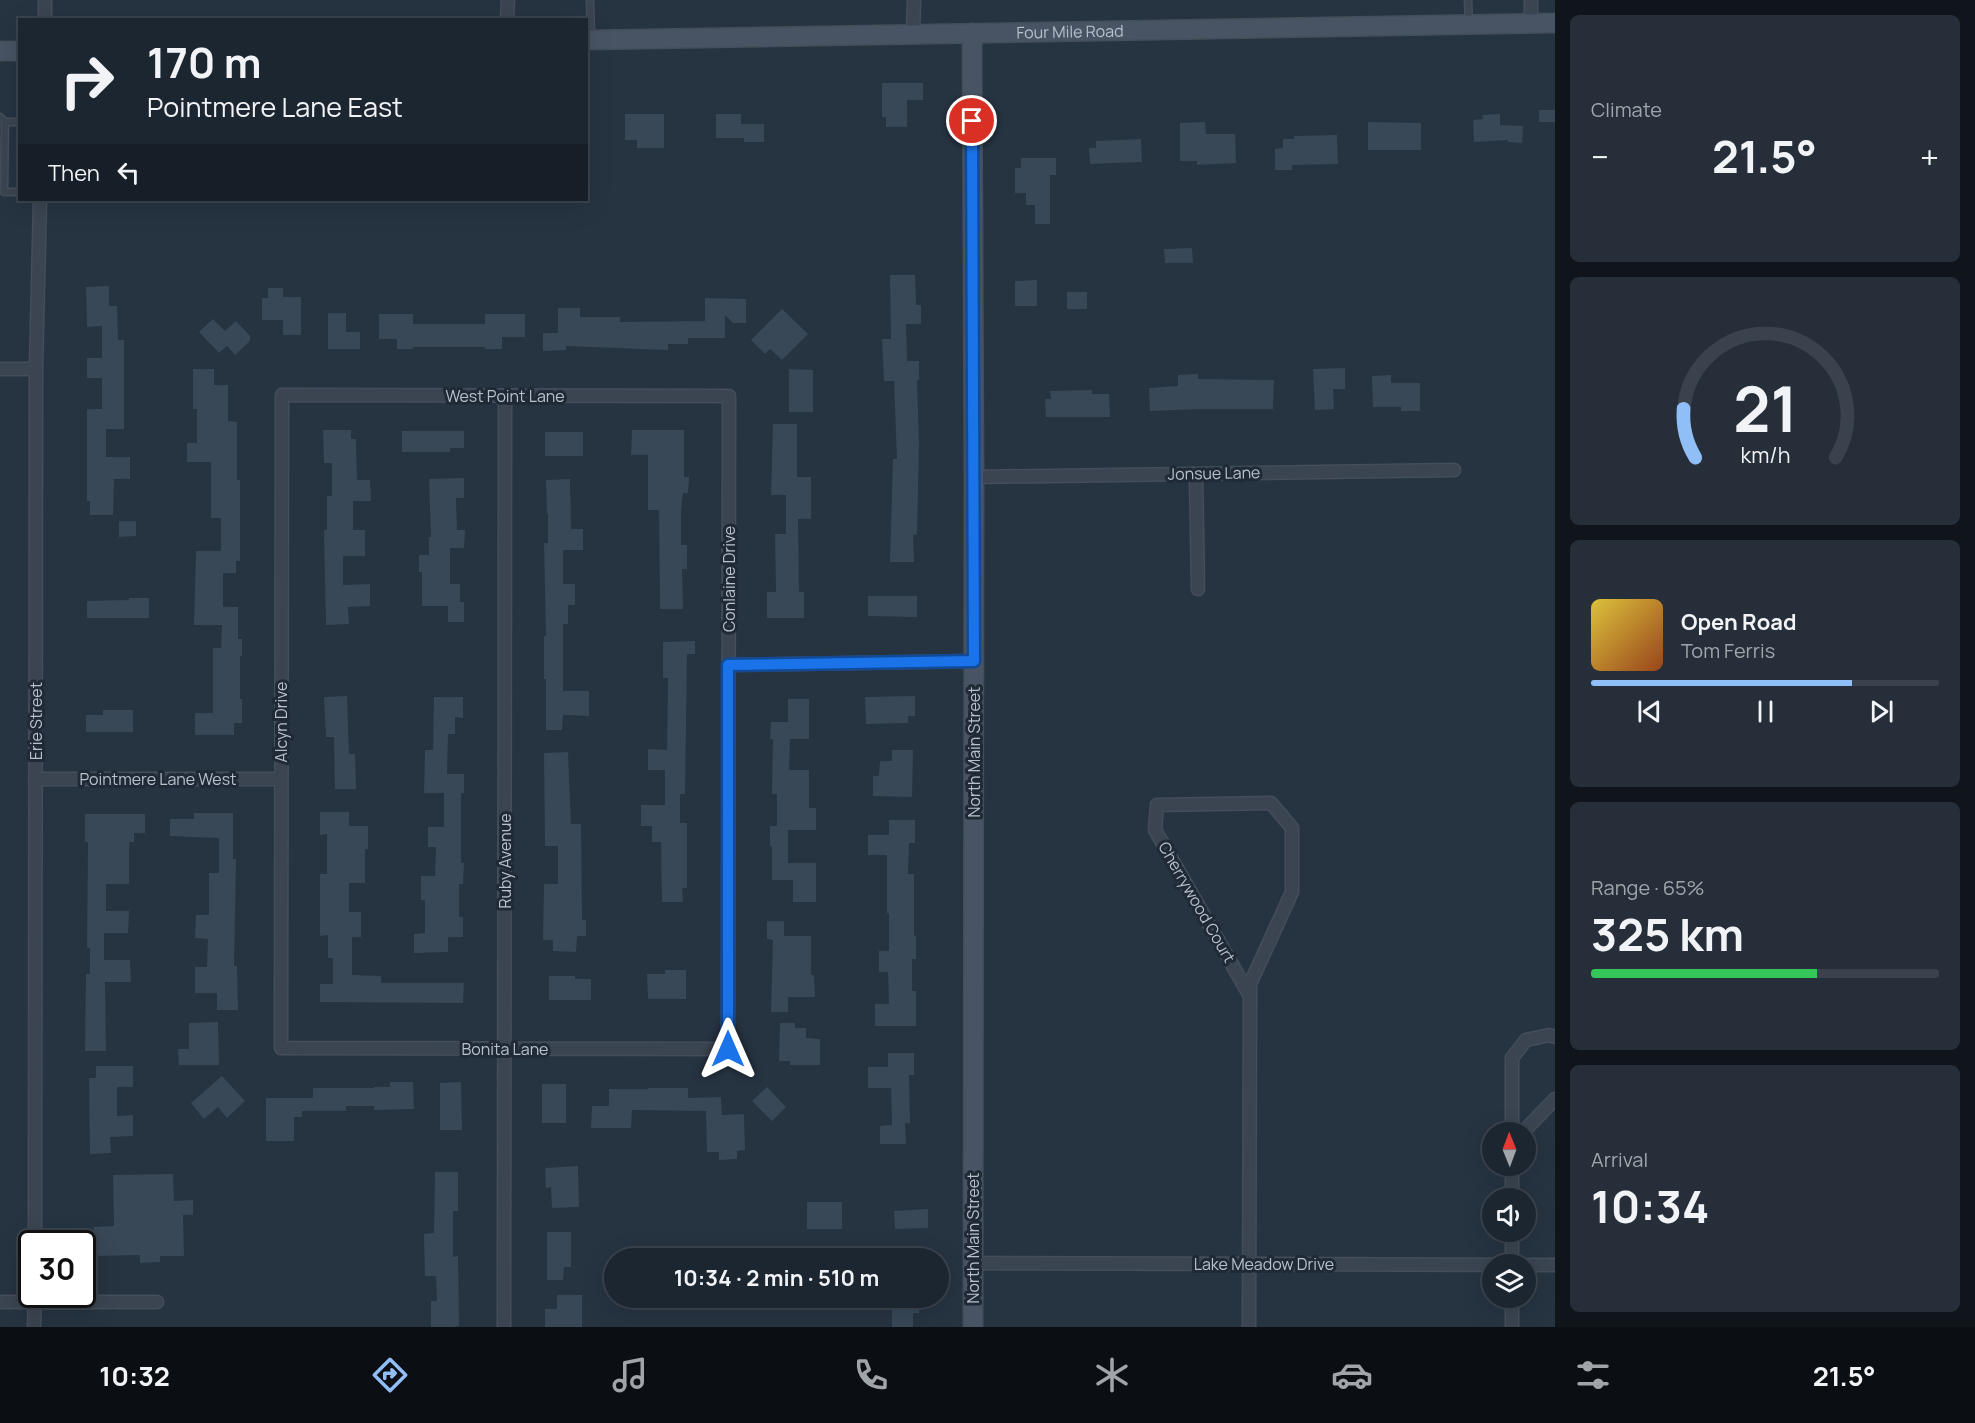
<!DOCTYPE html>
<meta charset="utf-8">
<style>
body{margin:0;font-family:Manrope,sans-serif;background:#252e39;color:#f1f3f6;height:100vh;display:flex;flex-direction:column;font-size:22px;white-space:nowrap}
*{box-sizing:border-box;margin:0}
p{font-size:20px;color:#a0a5ab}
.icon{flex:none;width:33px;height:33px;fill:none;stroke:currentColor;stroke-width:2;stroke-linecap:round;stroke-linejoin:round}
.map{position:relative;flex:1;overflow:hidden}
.side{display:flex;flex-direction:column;gap:15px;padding:15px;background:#0f151b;width:420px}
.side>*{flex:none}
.top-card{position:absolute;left:18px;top:18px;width:570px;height:183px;border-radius:0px;box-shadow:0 6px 24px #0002,0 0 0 2px #3a434d;background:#1c2631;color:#f1f3f6;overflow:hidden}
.needle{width:39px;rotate:359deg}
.fabs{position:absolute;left:1482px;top:1122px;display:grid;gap:12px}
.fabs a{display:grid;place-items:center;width:54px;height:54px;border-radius:50%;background:#1c2631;box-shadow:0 6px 24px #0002,0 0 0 2px #3a434d;font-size:30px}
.speed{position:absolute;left:18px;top:1230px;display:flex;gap:12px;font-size:30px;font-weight:700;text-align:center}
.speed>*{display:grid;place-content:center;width:78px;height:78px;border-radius:50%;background:#1c2631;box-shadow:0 6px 24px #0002,0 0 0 2px #3a434d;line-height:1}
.speed .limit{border:3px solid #111;border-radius:9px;background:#fff;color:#111}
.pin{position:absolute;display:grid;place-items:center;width:51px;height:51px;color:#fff;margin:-26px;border:3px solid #fff;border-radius:50%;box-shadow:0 2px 6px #0007}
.me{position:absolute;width:66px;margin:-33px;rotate:0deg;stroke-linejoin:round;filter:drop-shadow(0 0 4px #0008)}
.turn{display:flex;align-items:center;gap:21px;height:126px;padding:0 30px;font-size:27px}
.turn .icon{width:78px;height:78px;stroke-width:2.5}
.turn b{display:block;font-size:42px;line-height:51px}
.then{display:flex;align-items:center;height:57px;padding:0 30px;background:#0003;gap:12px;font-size:22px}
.big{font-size:45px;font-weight:700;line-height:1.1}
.side .widget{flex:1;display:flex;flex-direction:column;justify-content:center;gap:9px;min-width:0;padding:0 21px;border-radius:9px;background:#252e39}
.side .dial{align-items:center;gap:0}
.dial svg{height:156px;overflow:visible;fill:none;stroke:#3a434d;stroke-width:7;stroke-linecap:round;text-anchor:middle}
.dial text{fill:#f1f3f6;stroke:none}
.song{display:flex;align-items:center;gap:18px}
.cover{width:72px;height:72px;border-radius:9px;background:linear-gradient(135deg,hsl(50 70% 55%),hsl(20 70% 35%))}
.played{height:6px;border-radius:3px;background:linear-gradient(90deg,#90bef7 75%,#3a434d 75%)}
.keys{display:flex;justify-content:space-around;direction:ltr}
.heat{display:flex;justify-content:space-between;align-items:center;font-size:33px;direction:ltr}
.charge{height:9px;border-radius:4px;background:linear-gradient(90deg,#34c759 65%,#3a434d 0)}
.trip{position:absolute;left:604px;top:1248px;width:345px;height:60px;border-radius:30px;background:#1c2631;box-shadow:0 6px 24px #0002,0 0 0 2px #3a434d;font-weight:700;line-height:60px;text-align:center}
.dock{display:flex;height:96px;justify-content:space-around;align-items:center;background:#0b0f14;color:#a0a5ab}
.dock .icon{width:42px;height:42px}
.dock .selected{color:#90bef7}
.dock b{font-size:27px;color:#f1f3f6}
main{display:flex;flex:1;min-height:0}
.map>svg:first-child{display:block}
.building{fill:#384857}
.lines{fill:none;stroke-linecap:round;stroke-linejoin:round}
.lane-casing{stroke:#444e5a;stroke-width:9}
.street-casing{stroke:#444e5a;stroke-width:15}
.secondary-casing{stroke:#444e5a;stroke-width:21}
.lane{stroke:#3a4551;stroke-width:6}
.street{stroke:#3a4551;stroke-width:12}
.secondary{stroke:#485464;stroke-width:18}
.route-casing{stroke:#114b97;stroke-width:15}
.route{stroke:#1a73e8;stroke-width:10}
.labels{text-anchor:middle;stroke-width:6;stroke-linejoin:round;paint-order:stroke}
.street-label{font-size:16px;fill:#b7c0cb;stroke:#1f2a36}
</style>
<main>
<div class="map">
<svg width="1555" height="1327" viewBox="0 0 1555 1327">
<rect width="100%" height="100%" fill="#263341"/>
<!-- building -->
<path class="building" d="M882,83H923V100H907V127H886V117H882Z
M1539,110H1555V122H1539Z
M625,114H664V148H637V140H625Z
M716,114H741V124H764V142H744V138H716Z
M1500,114V125L1523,126L1522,143L1508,142V140L1474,142L1473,120L1483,119L1482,115Z
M1205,122L1206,134H1235L1236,163L1197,165V161H1180V123Z
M1368,122L1421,123V150H1368Z
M1337,135L1338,164L1292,165V170H1275V149L1283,148V139H1294V136Z
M1141,139L1142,162L1090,164L1089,148H1096V141Z
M1021,158H1056V175H1050V224H1035V205H1026V193H1015V168H1021Z
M1192,248L1193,263H1165L1164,249Z
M890,275H915L916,305H921V324H906L907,361H919V380H917L919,444L917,534L913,535L914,562H890L893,459H897L894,381H884L882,339H891Z
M1037,280V306H1015V281Z
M109,286V306H117L118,340H124V429H106V457H130V479H114L113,515H90V501H87V409H102V378H87V358H102V326L87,327L86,287Z
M268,288H283V297H301V335H283V320H262V298H268Z
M1067,292H1087V309H1067Z
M705,298L746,299V323H733L725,315V338H688V344H668V350L566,346V350L543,351V333H558V308H580V317H620V322L705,321Z
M782,309L808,334L782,360L770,349L765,354L751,340Z
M328,313H346V332H360V349H328Z
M379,314H413V324H485V314H525V337H502V349H485V347H413V349H397V339H379Z
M213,319L225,331L236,321L250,336V341L235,355L227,346L219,353L199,332Z
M1345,368V389H1333L1334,409L1315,410L1313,369Z
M193,369H214V385H228V421L237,422V480H240V561H236V573H223V607H238V639H242V656H240V699H242V723H234V735H195V713H213V648H221L222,625H194L196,551H221V518H211V462H187V443H197V409H193Z
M789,369L813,370V412H789Z
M1198,374V379L1274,380L1273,409H1199L1150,411L1149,388L1178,386V375Z
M1391,375V383H1420V411H1401V407H1373L1372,376Z
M1092,390V394H1109L1110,417H1046L1045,399H1051L1050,391Z
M773,424H797V477H811V519H798L799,592H804V618H767V592H776L775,534H786V495H771Z
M323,430H351V439H356L357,480H370L371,501H353V530H365V556H343V585L370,584V606L348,607L349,624L326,625L324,530H327V496H332V463H324Z
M632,430H684V477H689L688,493H683L681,511V545H687V569H682L683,609H660L659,510H648V455H631Z
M402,431H464V448H450V452H402Z
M545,432H583V456H545Z
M464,478V498H456L457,530H465L464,548H450V584H460V602H464V622H448V606H422V572H419V555H429V537H431L429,479Z
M570,479L571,529H583V550H563V584H575V605H568V624H563V691H589V716L563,715L562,730H546V679H544V636H546L544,543H548V514H547L546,480Z
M119,521H136V536L119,537Z
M868,596H917V617L868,616Z
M129,598H149V618H87V601L129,600Z
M695,641V654H687L685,794H680V823H687V888H682L683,902H662L661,842H652V826H641V805H665V770H648V749L667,750L668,678H663V642Z
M347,696L349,754H355L356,789H335L334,737H326L324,697Z
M915,696V716H908V723L866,724L865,697Z
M434,697H463V718L455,717V734H448L447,774H464V793H461V863H464L463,884H459V917H463V937H448V952L414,953V934L425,933V900H421V876H435L436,847H428V827H444V793H424L425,750H433Z
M788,699H809V739H790L789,770H809V808H816V830H788V863H816V902H793V880H772V846H770V826H777V794H772L773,739H770L771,722H788Z
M103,710H133V732H86V715H103Z
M892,750H913L912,797L873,796V776H879L880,761H892Z
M568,752L571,824H581L582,920H586V936H577L576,952L553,951V940H543L544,884H558V846H545L544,753Z
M320,812H349V826H368V849H365V883H349V912H361V937H352V975L381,976V983H464L463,1003L320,1002V984H333V958H328V935L320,936V874H327V834L320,835Z
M194,813H233V859H236L234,966H237L238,1010H217V993H195V967H207L208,939L195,938L196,915H209V873H219V838L170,836V819H194Z
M85,814H145V833H134V842H129V884H106V911H129L128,933H104V960H130L131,982H105L106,1051H85L86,974H90V948H87L88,842H85Z
M889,820H915V843H909L908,874H914V935L916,936V959H912V991H916V1026H875V1004H889L888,972H879V951H889V913H887V855H868V835H889Z
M767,921H784V936H811V975H814L815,997H788V1012H771L773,940L767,939Z
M665,970H686V999H648L647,974H665Z
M549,976H575V979H591V1000H549Z
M218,1022L219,1065H179L178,1049H189V1023Z
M780,1023H795V1028H806V1038L820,1039V1065H790V1061H779Z
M888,1053H914V1075H909L910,1123H905L906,1144H880V1126L892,1125L891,1088H868V1067H888Z
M96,1066H133V1087H117V1116L133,1115V1136L110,1137L111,1153L90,1154L89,1078H96Z
M222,1076L245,1101L227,1118L218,1107L204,1119L191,1103Z
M390,1082H413L414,1109L374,1110V1106H346V1111H302V1117H294V1141H266V1098H313V1088H374V1087H390Z
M461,1082L462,1130H440V1083Z
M542,1084H566V1123H542Z
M767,1087L786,1107L772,1121L752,1101Z
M648,1088H688V1098L721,1097L722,1115L744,1114L745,1150L737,1151V1159L719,1160V1152H707L706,1111L632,1110L631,1128H591L592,1106H609V1089H648Z
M578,1166L579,1207L552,1208L551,1187L546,1188L545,1168Z
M435,1172H458V1211H453V1257L458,1256L459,1326L454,1327H431V1301H437L436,1276H425L424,1234L434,1233Z
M173,1174L174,1201L193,1200V1215H183L184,1256H160V1262L140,1263V1255L94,1256V1227L114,1226L113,1175Z
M807,1202H842V1229H807Z
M928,1209V1228L895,1229L894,1211Z
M547,1232H571V1267H564L563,1280H547Z
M557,1295H582V1327H545V1309H557Z
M901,1298H919V1313H913V1327H892V1303H901Z"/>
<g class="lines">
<defs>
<path id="lane" d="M590,0L591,39
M1468,0L1469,24
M0,117L5,122L4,192H20
M5,122H20"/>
<path id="street" d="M1531,0V23
M45,20V0
M507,20L508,0
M913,34L914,0
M0,369H36
M282,395L729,396L728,1049L281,1048Z
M1196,474L1198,589
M974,477L1454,470
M728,665L974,661
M35,779H281
M1271,803L1292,828V892L1250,984V996L1155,830L1157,805Z
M1512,1132V1058L1526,1040L1549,1035L1555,1037
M1523,1132L1555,1099
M1512,1198V1166
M35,1244L36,369L40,200
M973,1263L1555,1265
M1512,1264V1232
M0,1302H157
M34,1327L35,1295
M504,1327L505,396
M1249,1327L1250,996
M1512,1327V1298"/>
<g id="secondary">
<path d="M972,33L974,477L973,1327"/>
<path id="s1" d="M586,40L1555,23"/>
<path d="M0,51H20"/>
</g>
</defs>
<!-- lane casing -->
<use href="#lane" class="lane-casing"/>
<!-- street casing -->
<use href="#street" class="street-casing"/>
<!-- secondary casing -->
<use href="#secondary" class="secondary-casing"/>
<!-- lane -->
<use href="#lane" class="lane"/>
<!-- street -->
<use href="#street" class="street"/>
<!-- secondary -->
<use href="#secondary" class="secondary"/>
</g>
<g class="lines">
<defs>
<path id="route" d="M728,1049V665L974,661L972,121"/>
</defs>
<!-- route casing -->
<use href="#route" class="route-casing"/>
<!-- route -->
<use href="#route" class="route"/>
</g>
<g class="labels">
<!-- street labels -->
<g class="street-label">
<text dy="6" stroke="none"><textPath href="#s1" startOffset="484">Four Mile Road</textPath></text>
<text x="505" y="402">West Point Lane</text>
<text transform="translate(1214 473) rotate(-1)" y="6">Jonsue Lane</text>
<text transform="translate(729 579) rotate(-90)" y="6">Conlaine Drive</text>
<text transform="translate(36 721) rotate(-90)" y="6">Erie Street</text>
<text transform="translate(281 722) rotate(-90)" y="6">Alcyn Drive</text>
<text transform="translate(974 752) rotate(-90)" y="6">North Main Street</text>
<text x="158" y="785">Pointmere Lane West</text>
<text transform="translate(505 861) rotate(-90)" y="6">Ruby Avenue</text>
<text transform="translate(1197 902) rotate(60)" y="6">Cherrywood Court</text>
<text x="505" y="1055">Bonita Lane</text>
<text transform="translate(973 1238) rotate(-90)" y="6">North Main Street</text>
<text x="1264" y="1270">Lake Meadow Drive</text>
</g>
</g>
</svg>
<div class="fabs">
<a><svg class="needle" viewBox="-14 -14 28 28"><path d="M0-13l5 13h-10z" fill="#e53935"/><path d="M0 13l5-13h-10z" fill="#a0a5ab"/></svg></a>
<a><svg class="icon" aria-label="sound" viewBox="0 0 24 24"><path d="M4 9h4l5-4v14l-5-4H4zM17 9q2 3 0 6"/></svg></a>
<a><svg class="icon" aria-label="layers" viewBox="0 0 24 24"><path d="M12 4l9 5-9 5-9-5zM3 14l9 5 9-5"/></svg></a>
</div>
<div class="speed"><div class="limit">30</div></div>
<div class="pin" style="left:972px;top:121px;background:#d93025"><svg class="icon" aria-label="arrive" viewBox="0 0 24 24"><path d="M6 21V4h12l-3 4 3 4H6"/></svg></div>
<svg class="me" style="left:728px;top:1049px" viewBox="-20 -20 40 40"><path d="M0-17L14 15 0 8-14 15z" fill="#1a73e8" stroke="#fff" stroke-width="4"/></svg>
<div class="trip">10:34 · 2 min · 510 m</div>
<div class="top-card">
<div class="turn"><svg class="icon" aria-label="right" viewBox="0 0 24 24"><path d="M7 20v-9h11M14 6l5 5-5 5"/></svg><div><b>170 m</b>Pointmere Lane East</div></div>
<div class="then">Then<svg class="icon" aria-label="left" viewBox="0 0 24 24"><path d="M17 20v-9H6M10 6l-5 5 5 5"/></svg></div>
</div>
</div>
<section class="side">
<div class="widget"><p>Climate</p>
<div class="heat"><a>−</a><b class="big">21.5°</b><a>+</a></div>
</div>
<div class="widget dial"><svg viewBox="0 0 100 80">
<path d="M14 69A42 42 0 1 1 86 69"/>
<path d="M14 69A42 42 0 0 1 8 44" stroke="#90bef7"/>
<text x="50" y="56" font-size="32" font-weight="700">21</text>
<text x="50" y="72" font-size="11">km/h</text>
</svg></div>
<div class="widget">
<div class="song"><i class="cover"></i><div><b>Open Road</b><p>Tom Ferris</p></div></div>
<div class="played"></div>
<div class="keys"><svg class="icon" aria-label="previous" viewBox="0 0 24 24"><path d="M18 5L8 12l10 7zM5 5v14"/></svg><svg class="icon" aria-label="pause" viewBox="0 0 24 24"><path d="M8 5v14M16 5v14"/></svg><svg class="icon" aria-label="next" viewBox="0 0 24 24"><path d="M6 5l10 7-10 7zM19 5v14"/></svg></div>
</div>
<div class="widget"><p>Range · 65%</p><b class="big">325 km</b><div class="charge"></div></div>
<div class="widget"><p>Arrival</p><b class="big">10:34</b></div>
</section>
</main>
<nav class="dock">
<b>10:32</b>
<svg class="icon selected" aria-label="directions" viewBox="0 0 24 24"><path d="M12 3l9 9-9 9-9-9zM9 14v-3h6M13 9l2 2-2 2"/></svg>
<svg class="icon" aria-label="music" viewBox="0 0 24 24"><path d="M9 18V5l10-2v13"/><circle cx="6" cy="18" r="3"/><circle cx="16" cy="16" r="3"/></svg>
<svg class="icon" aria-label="phone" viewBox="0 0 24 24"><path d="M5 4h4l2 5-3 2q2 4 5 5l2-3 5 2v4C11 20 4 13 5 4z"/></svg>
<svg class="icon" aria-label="climate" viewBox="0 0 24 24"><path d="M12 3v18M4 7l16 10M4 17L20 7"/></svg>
<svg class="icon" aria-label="car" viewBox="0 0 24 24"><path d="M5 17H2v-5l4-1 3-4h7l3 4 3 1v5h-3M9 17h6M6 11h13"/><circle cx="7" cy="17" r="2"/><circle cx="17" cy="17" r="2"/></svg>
<svg class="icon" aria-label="filters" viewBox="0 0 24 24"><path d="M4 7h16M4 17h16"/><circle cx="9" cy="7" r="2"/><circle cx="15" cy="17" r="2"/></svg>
<b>21.5°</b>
</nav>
